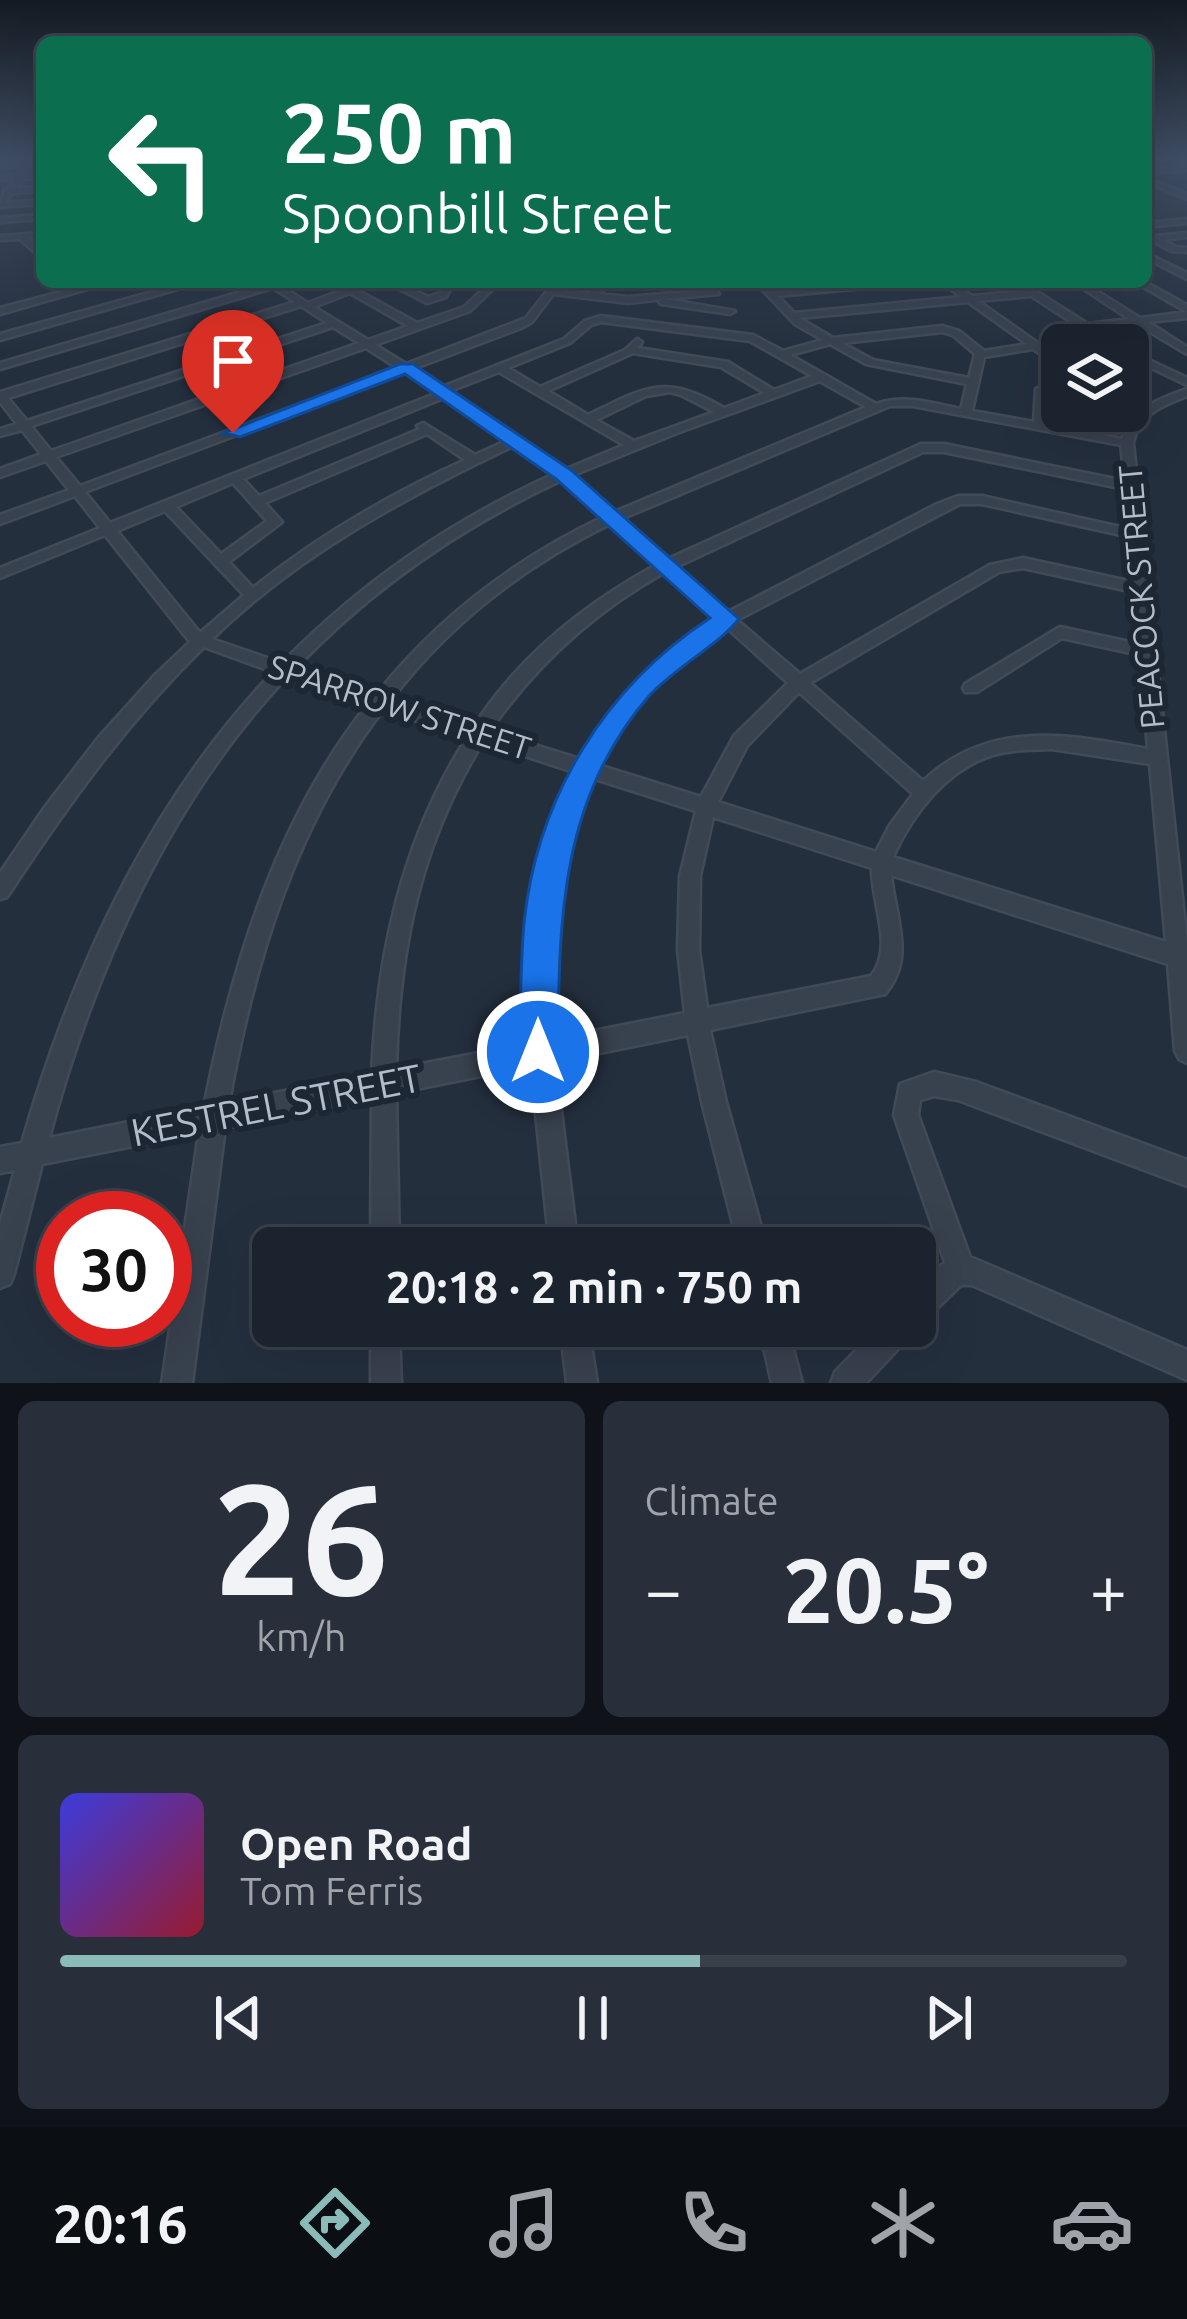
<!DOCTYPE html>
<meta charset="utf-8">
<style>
body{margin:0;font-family:Ubuntu,sans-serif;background:#282f3a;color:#f1f3f6;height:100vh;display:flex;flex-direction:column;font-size:45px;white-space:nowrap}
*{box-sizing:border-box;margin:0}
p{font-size:39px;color:#a0a4aa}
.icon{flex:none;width:66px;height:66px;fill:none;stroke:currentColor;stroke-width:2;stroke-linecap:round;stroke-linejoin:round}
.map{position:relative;height:1383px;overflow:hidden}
.panel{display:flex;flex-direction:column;gap:18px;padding:18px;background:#0f1319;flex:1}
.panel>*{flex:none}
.guide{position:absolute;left:36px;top:36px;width:1116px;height:252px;border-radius:18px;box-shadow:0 12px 48px #0002,0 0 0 3px #39404a;background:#0b6e4f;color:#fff;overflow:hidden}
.tools{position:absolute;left:1041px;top:324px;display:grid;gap:24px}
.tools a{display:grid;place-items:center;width:108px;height:108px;border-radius:18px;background:#1b232e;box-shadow:0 12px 48px #0002,0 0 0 3px #39404a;font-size:60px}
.speed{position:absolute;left:36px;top:1191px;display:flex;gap:24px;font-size:60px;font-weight:700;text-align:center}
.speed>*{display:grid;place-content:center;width:156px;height:156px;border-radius:50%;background:#1b232e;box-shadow:0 12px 48px #0002,0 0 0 3px #39404a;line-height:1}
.speed .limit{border:18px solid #d22;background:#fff;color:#111}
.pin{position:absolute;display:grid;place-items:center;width:102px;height:102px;color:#fff;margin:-123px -51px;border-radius:50% 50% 50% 0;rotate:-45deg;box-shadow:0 0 12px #0007}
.pin .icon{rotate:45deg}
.me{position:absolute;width:132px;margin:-66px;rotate:0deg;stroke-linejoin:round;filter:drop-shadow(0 0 9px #0008)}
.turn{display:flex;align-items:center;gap:42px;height:252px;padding:0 48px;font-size:54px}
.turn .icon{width:156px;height:156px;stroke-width:2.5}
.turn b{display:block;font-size:84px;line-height:102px}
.big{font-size:90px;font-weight:600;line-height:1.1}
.panel .tile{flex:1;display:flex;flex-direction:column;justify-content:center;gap:18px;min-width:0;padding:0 42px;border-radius:18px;background:#282f3a}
.panel .dial{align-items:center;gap:0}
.dial b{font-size:156px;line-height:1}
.song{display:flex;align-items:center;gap:36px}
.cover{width:144px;height:144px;border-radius:18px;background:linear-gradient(135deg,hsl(240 70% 55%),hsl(350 70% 35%))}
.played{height:12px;border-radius:6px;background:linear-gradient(90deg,#8bbbb9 60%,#39404a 60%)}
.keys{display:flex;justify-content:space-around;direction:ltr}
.heat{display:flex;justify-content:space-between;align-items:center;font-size:66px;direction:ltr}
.panel .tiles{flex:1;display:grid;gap:18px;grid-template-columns:1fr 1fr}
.tile:last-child{grid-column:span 2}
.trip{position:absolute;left:252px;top:1227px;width:684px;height:120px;border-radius:18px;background:#1b232e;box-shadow:0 12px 48px #0002,0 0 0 3px #39404a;font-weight:600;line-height:120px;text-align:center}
.dock{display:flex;height:192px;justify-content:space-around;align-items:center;background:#0b0e12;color:#a0a4aa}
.dock .icon{width:84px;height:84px}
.dock .active{color:#8bbbb9}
.dock b{font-size:54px;color:#f1f3f6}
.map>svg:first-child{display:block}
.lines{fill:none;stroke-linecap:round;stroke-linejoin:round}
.minor-casing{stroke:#414a57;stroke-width:5}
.minor{fill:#38414e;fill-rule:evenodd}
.route{fill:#1a73e8;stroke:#114b97;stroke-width:3}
.labels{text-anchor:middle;stroke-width:12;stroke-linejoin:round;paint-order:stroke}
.street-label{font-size:33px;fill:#b4bcc9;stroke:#1d2633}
.near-street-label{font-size:39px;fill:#b4bcc9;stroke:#1d2633}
</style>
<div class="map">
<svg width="1187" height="1383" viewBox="0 0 1187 1383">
<rect width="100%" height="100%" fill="#242f3e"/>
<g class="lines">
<defs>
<path id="minor" d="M35,159H41L28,175L42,174V178L24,179L16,188L42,187V191L13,193L4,203L42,200V204L0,207L4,191L17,179L0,180V176L21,175L28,166L0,168V164L32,162Z
M1187,166V170L1146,174V170Z
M1146,178L1187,194V199L1146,182Z
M42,215V219L0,222V218Z
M1187,219V223L1146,227V223Z
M1146,232L1155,236L1187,233V237L1162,240L1176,247L1187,248V252L1171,251L1146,237Z
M42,233V237L29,238L42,252V259L20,239L0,240V236Z
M1146,253L1187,273V279L1146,258Z
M98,282H112L0,314V308Z
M188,282H202L0,340V334Z
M265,282H275L308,303L348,288L355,282H364L357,290L417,323L464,307L491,282H500L470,311L375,345L406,364L526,318L554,282H562L557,289L589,293L604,282H635L607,287L599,294L628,297L710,290L705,282H713L719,294L665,299L735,311L730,314L661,304L659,302L663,299L628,303L553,294L532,322L521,328L413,369L442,387L564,339L585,321L601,316L753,335L783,351L823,340L795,324L755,282H764L773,291L869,282H900L896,285L778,296L794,313L961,297L942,282H952L972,296L1024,291L1012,282H1022L1088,324L1129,319L1073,282H1083L1140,318L1187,312V318L1148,322L1187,347V354L1137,324L1095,329L1119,345H1107L1031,296L978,301L1062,360V368L1033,349L984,357L972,411L1034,422L1036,389L1062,376V383L1046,391L1045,424L1122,439C1132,408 1159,399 1187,389V396C1162,406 1139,414 1133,443L1187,943V1063L1179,1059L1175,1051L1168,964L891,875C895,917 916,958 885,994L710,1030L726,1102L767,1248H739L702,1102L688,1035L555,1062L578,1248H550L531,1066L396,1093L399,1248H371L372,1098L225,1128L192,1383H162L199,1133L42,1164L14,1274L10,1284L0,1288V1224L15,1170L0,1173V1147L22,1143C71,972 149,802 273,672L204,647C127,722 66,807 7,897L0,899V873L45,807L99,737L156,674L190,642L105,535L0,578V568L100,528L75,496L0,524V515L69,490L46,461L0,477V469L41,454L22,430L0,436V429L17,424L0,402V392L295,302L273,288L0,369V363L267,284ZM350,293L408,326L368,340L314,307ZM968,302L1027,344L984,351L959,331L942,326L833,338L799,318ZM301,306L327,323L27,421L8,398ZM601,322L750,341L812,376L774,390L728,362L638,348L642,342L637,339L625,350L540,387L508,368L570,343L591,325ZM333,327L359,343L51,451L31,426ZM942,332L953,335L975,354L969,378L873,360L842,343ZM830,344L866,364L967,384L961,409C933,403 904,394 876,404L790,355ZM366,348L397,368L80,486L56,457ZM633,353L721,367L765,393L724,408C664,373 646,387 588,415L548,391ZM404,372L437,393L110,523L85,492ZM499,372L624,445L564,470L521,438L450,391ZM820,381L866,407L614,512L571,476L677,433ZM670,392L681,395L714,412L634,441L596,420L646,396ZM444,398L508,440L475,455L423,423L417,426L420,429L259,496L243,479ZM890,406H913L1121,445L1125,481L944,444H921L668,559L621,519ZM427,434L465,460C390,494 318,536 253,588L229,562L282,522L265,503ZM515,445L554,474C449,522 363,581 282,663L212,639C299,554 406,497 515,445ZM923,452H944L1125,489L1129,529L982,496H958L937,504L728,612L676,567ZM562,480L603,517C513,560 438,617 376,695L296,668C373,587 461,527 562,480ZM233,483L267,521L221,554L176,507ZM960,504H982L1130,537L1133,582L1023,558L990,565L800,674L737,620ZM165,511L244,595L200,633L117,531ZM610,524L656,565C585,604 519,656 474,726L391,700C449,624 524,566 610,524ZM1023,568L1134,592L1139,644L1060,627L965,684L963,688L965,692H977L1062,638L1140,655L1148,749C1068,734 989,719 923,781L810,683L999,572ZM665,572L716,618C659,654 614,701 583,760L490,731C536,664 594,612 665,572ZM726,627L788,683L734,736L701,797L598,765C627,708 672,661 726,627ZM287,677L367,705C276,820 232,965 204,1107L49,1138C93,974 169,801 287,677ZM799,692L913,794L890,825L876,852L718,802L747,746ZM383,710L467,737C402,840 377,954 372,1074L229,1102C254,963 296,823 383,710ZM483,742L576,773C533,853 525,953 530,1043L396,1069C399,950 419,846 483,742ZM1052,749L1150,764L1166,942L893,857C912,814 947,769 993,755C1013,749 1032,750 1052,749ZM592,778L696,811L680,876L678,950L685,1013L553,1039C547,953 552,855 592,778ZM713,817L872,868C871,902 895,948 871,976L707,1008L699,950L700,876Z
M386,282H397L428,297L440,293L443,287L439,282H448L452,286L446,297L427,303Z
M1135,282H1145L1187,305V312Z
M1128,350L1187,378V385L1128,357Z
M934,1072L976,1082L1187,1160V1186L958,1100L934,1096L920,1100L918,1115L970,1257L1187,1350V1380L972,1285H961L925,1320L915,1324V1291L945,1262L894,1115L900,1084Z
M371,1326H399L401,1383H371Z
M560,1326H588L597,1383H567Z
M759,1326H787L802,1383H772Z
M880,1326H914L910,1336L866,1383H831L835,1372Z"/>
</defs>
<!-- minor casing -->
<use href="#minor" class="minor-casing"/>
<!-- minor -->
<use href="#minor" class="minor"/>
</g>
<!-- sky -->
<linearGradient id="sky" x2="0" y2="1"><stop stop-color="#141a22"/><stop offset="0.45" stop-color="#3f4d63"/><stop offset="1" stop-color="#3f4d63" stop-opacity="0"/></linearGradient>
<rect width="1187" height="353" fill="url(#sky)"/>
<!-- route -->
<path class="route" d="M400,364H413L571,470L739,619C721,643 673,669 649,696C559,800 559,923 558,1052L552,1066L538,1072L525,1066L519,1052C521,1010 520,966 524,923C537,797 605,687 710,618L556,479L405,374L240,437L223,433Z"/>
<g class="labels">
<!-- street labels -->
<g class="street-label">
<text transform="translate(1141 597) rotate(-95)" y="12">PEACOCK STREET</text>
<text transform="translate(400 707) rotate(18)" y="12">SPARROW STREET</text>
</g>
<!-- near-street labels -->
<g class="near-street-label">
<text transform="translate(276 1105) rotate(-11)" y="14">KESTREL STREET</text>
</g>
</g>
</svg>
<div class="tools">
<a><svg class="icon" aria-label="layers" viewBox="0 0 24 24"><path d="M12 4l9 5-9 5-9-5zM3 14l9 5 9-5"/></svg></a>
</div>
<div class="speed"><div class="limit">30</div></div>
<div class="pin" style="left:233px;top:433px;background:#d93025"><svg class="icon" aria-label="arrive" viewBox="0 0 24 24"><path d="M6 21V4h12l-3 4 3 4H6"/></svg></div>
<svg class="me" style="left:538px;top:1052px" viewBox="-20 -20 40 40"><circle r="17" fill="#1a73e8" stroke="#fff" stroke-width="3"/><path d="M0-11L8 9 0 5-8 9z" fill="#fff"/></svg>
<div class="trip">20:18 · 2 min · 750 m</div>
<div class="guide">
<div class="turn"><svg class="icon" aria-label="left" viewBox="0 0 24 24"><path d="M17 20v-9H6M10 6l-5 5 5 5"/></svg><div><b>250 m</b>Spoonbill Street</div></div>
</div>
</div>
<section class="panel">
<div class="tiles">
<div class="tile dial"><b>26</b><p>km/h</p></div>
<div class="tile"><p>Climate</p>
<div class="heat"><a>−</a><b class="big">20.5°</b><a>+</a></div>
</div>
<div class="tile">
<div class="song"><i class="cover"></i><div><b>Open Road</b><p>Tom Ferris</p></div></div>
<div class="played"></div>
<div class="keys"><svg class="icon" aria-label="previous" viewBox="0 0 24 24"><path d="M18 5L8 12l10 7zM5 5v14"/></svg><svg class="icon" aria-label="pause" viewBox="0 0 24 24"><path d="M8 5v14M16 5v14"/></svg><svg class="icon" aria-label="next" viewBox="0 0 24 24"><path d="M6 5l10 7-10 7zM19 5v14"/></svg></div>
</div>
</div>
</section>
<nav class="dock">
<b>20:16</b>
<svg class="icon active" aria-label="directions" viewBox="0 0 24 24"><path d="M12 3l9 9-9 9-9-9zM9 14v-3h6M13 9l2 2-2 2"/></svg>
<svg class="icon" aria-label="music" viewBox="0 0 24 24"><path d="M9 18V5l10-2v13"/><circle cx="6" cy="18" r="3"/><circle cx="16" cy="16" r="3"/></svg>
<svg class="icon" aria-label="phone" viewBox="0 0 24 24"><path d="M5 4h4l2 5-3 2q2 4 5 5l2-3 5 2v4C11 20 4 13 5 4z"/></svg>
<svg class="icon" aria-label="climate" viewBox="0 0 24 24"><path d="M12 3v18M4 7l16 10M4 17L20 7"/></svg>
<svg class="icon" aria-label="car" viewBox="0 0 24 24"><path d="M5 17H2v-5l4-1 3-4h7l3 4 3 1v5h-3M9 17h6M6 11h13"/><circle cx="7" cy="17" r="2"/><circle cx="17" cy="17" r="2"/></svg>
</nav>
